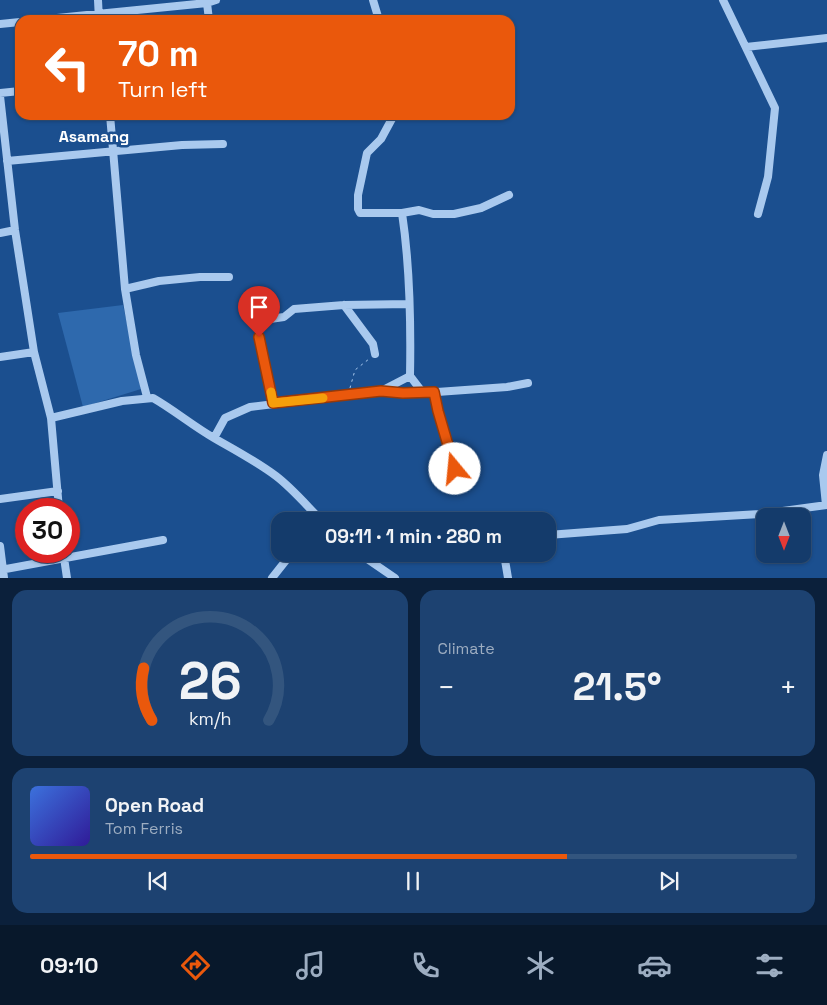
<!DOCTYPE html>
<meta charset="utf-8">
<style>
body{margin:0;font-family:"Space Grotesk",sans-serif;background:#1d4271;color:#f1f3f6;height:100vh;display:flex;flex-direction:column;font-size:19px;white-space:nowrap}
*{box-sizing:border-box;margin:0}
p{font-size:16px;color:#9dadc1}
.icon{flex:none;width:28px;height:28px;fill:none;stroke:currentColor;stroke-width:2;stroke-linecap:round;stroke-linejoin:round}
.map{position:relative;height:578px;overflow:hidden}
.sheet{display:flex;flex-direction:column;gap:12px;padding:12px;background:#0b203b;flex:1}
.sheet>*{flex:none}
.banner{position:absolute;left:15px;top:15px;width:500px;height:105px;border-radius:15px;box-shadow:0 1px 4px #0004,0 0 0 1px #33557e;background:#ea580c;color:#fff;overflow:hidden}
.needle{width:32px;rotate:180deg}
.tools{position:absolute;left:756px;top:508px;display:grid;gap:10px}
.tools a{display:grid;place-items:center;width:55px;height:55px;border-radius:10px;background:#143b6b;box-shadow:0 1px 4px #0004,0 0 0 1px #33557e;font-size:25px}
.speed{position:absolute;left:15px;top:498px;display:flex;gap:10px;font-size:25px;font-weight:700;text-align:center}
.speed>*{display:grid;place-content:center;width:65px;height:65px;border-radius:50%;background:#143b6b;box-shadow:0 1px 4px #0004,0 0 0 1px #33557e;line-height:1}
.speed .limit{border:8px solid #d22;background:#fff;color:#111}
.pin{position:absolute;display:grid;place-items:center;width:42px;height:42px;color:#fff;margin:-51px -21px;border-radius:50% 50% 50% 0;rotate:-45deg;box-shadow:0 0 5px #0007}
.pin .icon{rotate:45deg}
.me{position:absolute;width:55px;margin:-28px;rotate:343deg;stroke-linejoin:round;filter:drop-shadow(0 0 4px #0008)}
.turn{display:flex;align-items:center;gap:18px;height:105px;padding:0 20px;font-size:22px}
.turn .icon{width:65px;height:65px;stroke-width:2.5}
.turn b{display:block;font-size:35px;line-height:42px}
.big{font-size:38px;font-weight:600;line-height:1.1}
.sheet .tile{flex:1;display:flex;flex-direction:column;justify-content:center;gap:8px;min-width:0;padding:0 18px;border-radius:15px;background:#1d4271}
.sheet .dial{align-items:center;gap:0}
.dial svg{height:130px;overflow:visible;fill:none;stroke:#33557e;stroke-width:7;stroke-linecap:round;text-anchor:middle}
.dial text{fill:#f1f3f6;stroke:none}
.song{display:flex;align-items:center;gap:15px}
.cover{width:60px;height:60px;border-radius:8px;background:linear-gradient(135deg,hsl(220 70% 55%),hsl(250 70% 35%))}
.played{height:5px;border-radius:2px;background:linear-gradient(90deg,#ea580c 70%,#33557e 70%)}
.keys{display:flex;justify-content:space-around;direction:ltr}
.heat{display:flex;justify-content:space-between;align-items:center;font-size:28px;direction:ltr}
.sheet .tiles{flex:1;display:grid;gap:12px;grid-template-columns:1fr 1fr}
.tile:last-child{grid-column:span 2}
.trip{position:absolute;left:271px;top:512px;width:285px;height:50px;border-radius:15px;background:#143b6b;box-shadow:0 1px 4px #0004,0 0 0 1px #33557e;font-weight:600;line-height:50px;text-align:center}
.menu{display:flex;height:80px;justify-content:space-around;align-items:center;background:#08182b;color:#9dadc1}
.menu .icon{width:35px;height:35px}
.menu .active{color:#ea580c}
.menu b{font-size:22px;color:#f1f3f6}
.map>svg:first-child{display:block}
.green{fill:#2e69ad}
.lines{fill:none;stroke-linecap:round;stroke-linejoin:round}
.path{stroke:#a9c9ee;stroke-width:1;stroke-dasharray:2.5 4;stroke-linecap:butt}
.minor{stroke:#a9c9ee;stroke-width:8}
.route-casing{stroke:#983908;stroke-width:12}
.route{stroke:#ea580c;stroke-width:9}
.slow{stroke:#f59e0b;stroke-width:9}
.labels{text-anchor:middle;stroke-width:5;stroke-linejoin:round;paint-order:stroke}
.quarter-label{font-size:16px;font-weight:bold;fill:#fff;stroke:#1b4f8f}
</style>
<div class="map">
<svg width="827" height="578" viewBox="0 0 827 578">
<rect width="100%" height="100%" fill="#1b4f8f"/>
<!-- green -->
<path class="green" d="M123,305L141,389L83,407L58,313Z"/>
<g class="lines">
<!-- path -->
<path class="path" d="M350,388L355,370L369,359"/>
<!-- minor -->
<path class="minor" d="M98,0L99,20
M373,0L379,20
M723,0L775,108L768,177L758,214
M207,3L209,20
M37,20L207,3L216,0
M0,24L20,22
M746,47L827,38
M0,93L20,91
M0,96L15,230L34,352L51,418L59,509
M110,115L125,289L136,355L147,397
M394,115L381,139L367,153L358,195V209L360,213H402L419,210L433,214H454L481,208L509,195
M7,161L182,145L223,144
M402,213C410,266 411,322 410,376L423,393
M0,233L15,230
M125,289L159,281L200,277H229
M344,305L373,344L375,354
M0,357L34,352
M383,390L410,376
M434,392L438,411L455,469
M273,403L259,337V326L263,320L284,317L294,309L344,305L409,304
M51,418L122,401L153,398C174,410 193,426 214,438C235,450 256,461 276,476C293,489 307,506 322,521
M214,438L225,418L250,407L381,391L423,393L507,387L528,383
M0,499L58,491
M826,505L823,475L827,455
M548,535L627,529L659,520L760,514L827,505
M0,546L4,578
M63,551L67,578
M360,554L395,578
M504,554L508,578
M0,570L163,540
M272,578L291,554"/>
</g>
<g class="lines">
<defs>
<path id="route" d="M259,337L273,403L381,391L403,393L434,392L438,411L455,469"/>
</defs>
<!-- route casing -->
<use href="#route" class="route-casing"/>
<!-- route -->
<use href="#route" class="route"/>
<!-- slow -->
<path class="slow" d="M271,392L273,403L323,398"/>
</g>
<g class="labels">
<!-- quarter labels -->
<g class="quarter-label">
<text x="94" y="142">Asamang</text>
</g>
</g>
</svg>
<div class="tools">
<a><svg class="needle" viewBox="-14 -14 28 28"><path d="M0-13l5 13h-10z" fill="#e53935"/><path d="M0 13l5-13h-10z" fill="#9dadc1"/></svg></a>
</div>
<div class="speed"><div class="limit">30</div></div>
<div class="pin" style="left:259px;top:337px;background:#d93025"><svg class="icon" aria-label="arrive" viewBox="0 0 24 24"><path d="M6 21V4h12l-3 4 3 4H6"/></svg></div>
<svg class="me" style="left:455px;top:469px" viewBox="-20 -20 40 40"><circle r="19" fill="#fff"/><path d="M0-13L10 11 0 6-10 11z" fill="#ea580c"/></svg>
<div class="trip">09:11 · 1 min · 280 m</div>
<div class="banner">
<div class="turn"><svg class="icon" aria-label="left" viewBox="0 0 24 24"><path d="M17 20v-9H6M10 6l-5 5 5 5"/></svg><div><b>70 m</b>Turn left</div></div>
</div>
</div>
<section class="sheet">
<div class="tiles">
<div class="tile dial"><svg viewBox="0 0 100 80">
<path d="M14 69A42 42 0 1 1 86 69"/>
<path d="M14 69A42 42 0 0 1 9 37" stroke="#ea580c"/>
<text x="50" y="56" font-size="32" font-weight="700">26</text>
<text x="50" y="72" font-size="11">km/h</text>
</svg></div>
<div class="tile"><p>Climate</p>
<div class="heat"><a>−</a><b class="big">21.5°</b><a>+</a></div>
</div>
<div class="tile">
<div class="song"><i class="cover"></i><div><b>Open Road</b><p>Tom Ferris</p></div></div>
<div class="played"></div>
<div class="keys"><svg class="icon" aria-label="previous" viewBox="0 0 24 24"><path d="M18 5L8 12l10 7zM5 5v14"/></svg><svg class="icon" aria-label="pause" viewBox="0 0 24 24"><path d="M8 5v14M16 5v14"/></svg><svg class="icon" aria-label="next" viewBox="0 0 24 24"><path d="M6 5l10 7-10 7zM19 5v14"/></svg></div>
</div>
</div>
</section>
<nav class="menu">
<b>09:10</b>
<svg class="icon active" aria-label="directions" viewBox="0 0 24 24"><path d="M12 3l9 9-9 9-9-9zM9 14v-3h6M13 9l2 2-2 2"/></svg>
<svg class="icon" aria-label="music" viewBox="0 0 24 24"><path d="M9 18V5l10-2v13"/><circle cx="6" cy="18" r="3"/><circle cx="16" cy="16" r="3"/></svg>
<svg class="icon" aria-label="phone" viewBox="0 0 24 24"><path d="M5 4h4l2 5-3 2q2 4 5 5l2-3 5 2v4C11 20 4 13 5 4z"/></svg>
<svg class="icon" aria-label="climate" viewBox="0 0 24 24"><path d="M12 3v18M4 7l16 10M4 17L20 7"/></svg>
<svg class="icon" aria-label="car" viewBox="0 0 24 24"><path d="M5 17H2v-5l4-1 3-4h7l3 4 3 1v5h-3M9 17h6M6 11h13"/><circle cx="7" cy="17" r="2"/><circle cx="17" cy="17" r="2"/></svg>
<svg class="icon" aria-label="filters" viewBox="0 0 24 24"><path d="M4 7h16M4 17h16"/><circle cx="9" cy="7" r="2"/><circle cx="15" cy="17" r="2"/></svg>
</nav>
